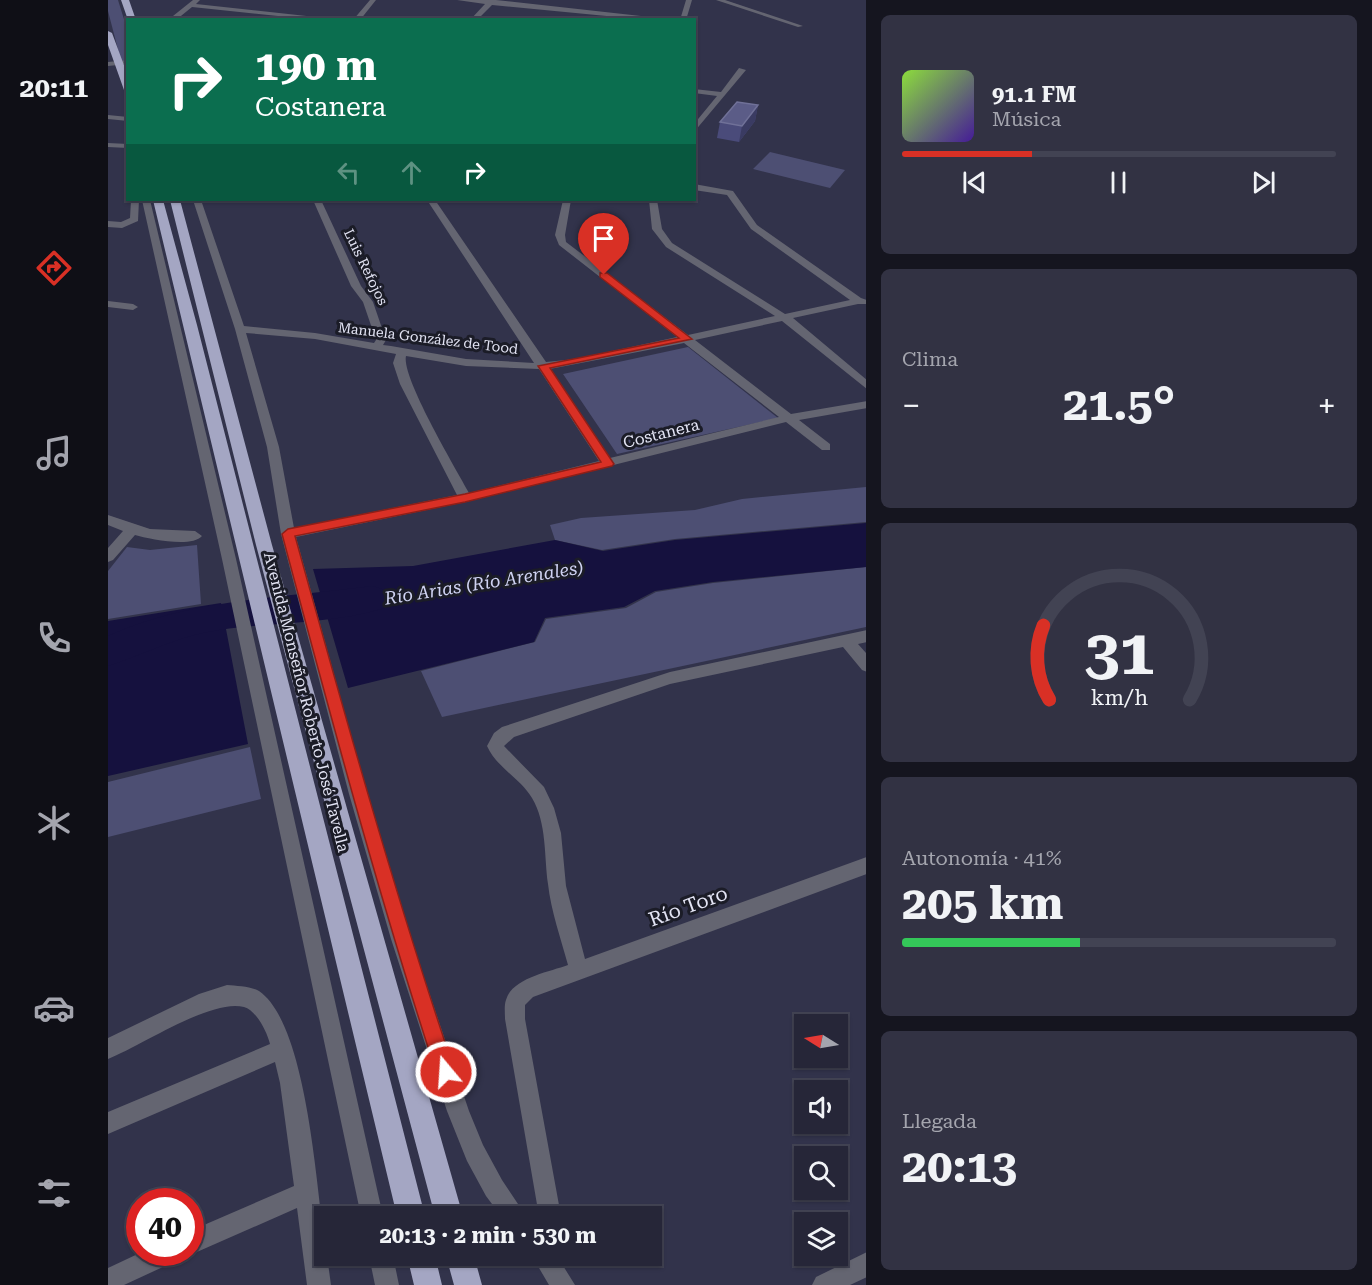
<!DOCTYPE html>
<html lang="es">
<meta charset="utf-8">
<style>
body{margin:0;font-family:"Roboto Serif",serif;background:#323243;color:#f1f3f6;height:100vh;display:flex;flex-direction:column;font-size:22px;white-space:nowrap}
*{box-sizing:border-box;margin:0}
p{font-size:20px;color:#a4a5ae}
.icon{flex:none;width:33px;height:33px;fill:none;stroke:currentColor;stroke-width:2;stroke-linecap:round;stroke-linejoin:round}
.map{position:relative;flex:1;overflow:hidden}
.sheet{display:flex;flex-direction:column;gap:15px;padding:15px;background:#15151f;width:506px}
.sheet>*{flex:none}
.guide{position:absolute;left:18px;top:18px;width:570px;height:183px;border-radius:0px;box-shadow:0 2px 4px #0004,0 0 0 2px #424353;background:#0b6e4f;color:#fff;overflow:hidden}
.needle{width:39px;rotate:281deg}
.fabs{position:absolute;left:686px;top:1014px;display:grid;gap:12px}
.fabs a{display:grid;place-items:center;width:54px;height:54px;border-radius:0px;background:#262638;box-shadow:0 2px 4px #0004,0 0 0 2px #424353;font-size:30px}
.speed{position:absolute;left:18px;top:1188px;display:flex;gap:12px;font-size:30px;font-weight:700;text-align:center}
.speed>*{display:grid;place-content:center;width:78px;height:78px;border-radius:50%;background:#262638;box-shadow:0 2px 4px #0004,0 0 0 2px #424353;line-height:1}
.speed .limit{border:9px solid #d22;background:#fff;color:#111}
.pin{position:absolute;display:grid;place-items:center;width:51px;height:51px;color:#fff;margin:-62px -26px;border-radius:50% 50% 50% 0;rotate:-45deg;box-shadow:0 0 6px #0007}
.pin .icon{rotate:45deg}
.me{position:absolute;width:66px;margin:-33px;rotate:342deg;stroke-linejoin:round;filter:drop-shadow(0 0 4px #0008)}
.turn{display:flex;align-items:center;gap:21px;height:126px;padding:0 30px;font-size:27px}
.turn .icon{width:78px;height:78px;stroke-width:2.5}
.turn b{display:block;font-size:42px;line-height:51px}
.lanes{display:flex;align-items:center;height:57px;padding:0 30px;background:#0003;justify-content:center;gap:30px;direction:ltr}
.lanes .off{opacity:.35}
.big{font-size:45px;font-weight:700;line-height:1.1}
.sheet .tile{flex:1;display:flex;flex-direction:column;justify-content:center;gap:9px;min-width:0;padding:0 21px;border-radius:9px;background:#323243}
.sheet .dial{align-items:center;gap:0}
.dial svg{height:156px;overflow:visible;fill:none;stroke:#424353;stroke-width:7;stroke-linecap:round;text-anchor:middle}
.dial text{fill:#f1f3f6;stroke:none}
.song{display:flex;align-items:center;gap:18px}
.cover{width:72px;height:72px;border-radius:9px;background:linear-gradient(135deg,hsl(90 70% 55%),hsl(260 70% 35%))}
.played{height:6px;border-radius:3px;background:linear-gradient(90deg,#d93025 30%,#424353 30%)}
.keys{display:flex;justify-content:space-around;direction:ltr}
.heat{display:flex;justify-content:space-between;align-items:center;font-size:33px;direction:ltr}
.charge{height:9px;border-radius:4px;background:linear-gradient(90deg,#34c759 41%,#424353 0)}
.trip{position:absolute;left:206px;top:1206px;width:348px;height:60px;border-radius:0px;background:#262638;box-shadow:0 2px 4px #0004,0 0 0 2px #424353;font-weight:700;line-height:60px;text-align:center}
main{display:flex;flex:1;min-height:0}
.tabs{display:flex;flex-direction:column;width:108px;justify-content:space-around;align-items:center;background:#0f0f16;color:#a4a5ae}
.tabs .icon{width:42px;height:42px}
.tabs .selected{color:#d93025}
.tabs b{font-size:27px;color:#f1f3f6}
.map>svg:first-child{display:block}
.green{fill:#4d4f73}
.water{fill:#15113e}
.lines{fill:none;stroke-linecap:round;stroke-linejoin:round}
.river{fill:#15113e;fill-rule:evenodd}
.minor{fill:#646571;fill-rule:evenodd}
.highway{fill:#a4a6c3;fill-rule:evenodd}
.wall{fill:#4a4b7a}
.shaded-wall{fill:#3a3b62}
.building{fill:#5b5c87;stroke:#707198;stroke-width:1.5}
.route{fill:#d93025;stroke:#8d1f18;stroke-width:1.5}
.labels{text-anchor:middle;stroke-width:6;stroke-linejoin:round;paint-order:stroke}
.far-street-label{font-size:14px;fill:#e3e4f4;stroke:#1b1c27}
.street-label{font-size:16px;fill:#e3e4f4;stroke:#1b1c27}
.water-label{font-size:18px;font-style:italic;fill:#cfd2f2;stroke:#1b1c27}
.near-street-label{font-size:20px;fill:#e3e4f4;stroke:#1b1c27}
</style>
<main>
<nav class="tabs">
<b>20:11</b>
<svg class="icon selected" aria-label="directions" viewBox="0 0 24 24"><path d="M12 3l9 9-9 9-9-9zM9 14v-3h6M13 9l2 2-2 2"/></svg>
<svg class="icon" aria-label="music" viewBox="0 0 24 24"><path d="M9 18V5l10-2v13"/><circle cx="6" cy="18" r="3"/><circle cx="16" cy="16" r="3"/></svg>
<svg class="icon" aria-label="phone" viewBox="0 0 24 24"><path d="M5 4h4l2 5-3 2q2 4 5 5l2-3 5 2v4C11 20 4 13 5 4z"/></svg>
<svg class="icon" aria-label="climate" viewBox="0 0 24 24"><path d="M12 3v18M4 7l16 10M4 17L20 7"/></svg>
<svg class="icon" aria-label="car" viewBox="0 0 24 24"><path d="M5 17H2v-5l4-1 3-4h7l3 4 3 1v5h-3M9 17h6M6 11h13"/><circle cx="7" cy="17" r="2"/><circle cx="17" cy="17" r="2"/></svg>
<svg class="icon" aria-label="filters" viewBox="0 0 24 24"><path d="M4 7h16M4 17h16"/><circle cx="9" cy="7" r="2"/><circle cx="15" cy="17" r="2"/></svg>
</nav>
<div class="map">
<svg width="759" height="1285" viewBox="0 0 759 1285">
<rect width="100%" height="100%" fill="#32334b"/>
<!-- green -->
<path class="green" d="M0,0H10L19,29V62L13,61L0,11Z
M662,152L737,170L722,188L645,169Z
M580,347L670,418L509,454L455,374Z
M758,487V522L567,539L494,550L447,540L442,525L473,518L587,510L634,499Z
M89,545L93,604L0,619V571L19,547L42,550Z
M758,567V627L334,717L313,671L427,642L438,619L518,608L548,592L605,583Z
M142,747L153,799L0,837V782Z"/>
<!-- water -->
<path class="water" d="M758,523V567L605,582L547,591L516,607L437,618L426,642L240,688L205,569L305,566L447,540L495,551L567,540Z
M113,603L140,744L0,776V621Z"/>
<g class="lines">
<!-- river -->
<path class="river" d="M265,586L277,590L282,599L277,608C219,626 155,621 95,633C61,640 33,656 0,666V636C83,598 176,598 265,586Z"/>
<!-- minor -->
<path class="minor" d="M85,0H92L88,4L235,20H208L84,7L68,20H60Z
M262,0H268L252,20H245Z
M349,0H388L569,20H540L384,5L369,20H362L377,4Z
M578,0H584L578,20H572Z
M608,0H617L695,26L690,27Z
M20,60V64L0,66V62Z
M631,68L638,70L586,132V124L609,96L586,93V89L613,92Z
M0,115L20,117V121L0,119Z
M0,143L20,144V148L0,147Z
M586,184L625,191L649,225L753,298L759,300V304H750L685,318L759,380V389L674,321L587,340L683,414L759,401V408L691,420L722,444V450H714L678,422L357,502L188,537L259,794L303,939L361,1111L375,1145L394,1180L418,1216H393L378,1196L359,1161L339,1111L283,939L241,794L173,534L159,447L127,329L85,200H93L136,326L207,333L266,343L268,340L255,302L243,286L205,200H213L253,286L265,302L278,340L275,345L283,346L358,359L426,363L319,200H327L438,362L468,359L569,337L451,245L447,235L455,200H463L457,235L458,242L580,335L667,316L558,247L544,229L541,200H549L554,229L564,243L677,314L742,300L643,229L619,195L586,190ZM138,333L207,339L288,354L285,363L292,384L349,495L186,528L171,447ZM576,343L671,417L502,458L442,369ZM298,356L358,366L431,369L491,461L361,493C348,469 293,377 298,356Z
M23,200H31L30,221L14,228L0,227V221L13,222L22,218Z
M34,200H42L128,559L275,1216H253L114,559Z
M0,301L25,304L30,307L25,310L0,307Z
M0,515L42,529L87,531L94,536C84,548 41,539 27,535L5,560L0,562V548L15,531L0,525Z
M759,630V642L750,644L759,654V672L754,670L735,647L562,684L406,737L396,746L436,787L446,808L453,833L458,886L477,959L759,857V874L425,997L417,1005V1019L453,1216H431L397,1019C397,1013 396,1005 398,1000C404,978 441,972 460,965C453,939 443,911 440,884C436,856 439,823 424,798C412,778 389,768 379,746L386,733L394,727L562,672Z
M119,985C129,986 142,986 151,991C198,1023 208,1181 216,1237V1256H219L223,1285H199L189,1208L82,1255L77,1252H82V1231L186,1186L172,1083L167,1062L0,1134V1112L162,1044C159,1032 149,1011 136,1007C104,998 33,1046 0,1059V1038L91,994Z
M34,1252H73L70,1260L16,1285H0V1268Z
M759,1252V1277L742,1285H704L708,1277Z
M261,1256H285L291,1285H267Z
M424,1256H449L467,1285H441Z"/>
<!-- highway -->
<path class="highway" d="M13,0H21L28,20H20Z
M0,31L4,33L20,76V93L16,90L0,45Z
M45,200H55L89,325L317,1216H289Z
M62,200H72L164,545L355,1216H327L148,545Z
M299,1256H327L334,1285H306Z
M338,1256H366L374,1285H346Z"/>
</g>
<!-- wall -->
<path class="wall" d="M650,105L647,121L631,142L609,138L612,122Z"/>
<!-- shaded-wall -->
<path class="shaded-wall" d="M650,105L647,121L631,142L634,126Z"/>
<!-- building -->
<path class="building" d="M629,102L650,105L634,126L612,122Z"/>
<!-- route -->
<path class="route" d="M492,273H499L584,339L442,368L506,464L504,466L357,502L187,536C237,716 287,895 347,1072L344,1078L338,1081L331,1078L328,1072C270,894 222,714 174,534L180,529L357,494L493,462L430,366L571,338L492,277Z"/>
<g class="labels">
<!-- far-street labels -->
<g class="far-street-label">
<text transform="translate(258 267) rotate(64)" y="5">Luis Refojos</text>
<text transform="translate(320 338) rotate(7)" y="5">Manuela González de Tood</text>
</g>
<!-- street labels -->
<g class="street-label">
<text transform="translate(553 433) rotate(-14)" y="6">Costanera</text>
<text transform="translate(199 702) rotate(76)" y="6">Avenida Monseñor Roberto José Tavella</text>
</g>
<!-- water labels -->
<g class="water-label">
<text transform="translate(376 583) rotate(-9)" y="6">Río Arias (Río Arenales)</text>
</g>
<!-- near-street labels -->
<g class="near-street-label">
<text transform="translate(580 906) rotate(-20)" y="7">Río Toro</text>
</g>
</g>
</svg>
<div class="fabs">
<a><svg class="needle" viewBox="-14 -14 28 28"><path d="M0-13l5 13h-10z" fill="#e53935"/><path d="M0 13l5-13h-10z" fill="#a4a5ae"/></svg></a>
<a><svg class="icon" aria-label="sound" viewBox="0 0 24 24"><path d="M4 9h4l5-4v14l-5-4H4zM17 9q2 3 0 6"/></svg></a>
<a><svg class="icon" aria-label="search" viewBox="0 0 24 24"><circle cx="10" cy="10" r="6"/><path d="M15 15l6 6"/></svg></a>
<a><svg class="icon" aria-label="layers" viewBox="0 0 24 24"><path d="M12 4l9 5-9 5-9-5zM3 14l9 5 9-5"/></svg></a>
</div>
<div class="speed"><div class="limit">40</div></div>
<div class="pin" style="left:496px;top:275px;background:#d93025"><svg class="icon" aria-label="arrive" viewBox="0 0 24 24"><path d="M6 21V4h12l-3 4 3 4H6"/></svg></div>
<svg class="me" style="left:338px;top:1072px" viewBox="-20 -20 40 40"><circle r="17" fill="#d93025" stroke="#fff" stroke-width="3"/><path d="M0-11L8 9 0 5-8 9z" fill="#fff"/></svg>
<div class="trip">20:13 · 2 min · 530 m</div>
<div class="guide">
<div class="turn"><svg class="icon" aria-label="right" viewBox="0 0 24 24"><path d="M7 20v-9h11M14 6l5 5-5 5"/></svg><div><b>190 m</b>Costanera</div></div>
<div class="lanes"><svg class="icon off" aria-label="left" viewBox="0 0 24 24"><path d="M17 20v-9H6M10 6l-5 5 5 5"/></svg><svg class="icon off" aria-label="ahead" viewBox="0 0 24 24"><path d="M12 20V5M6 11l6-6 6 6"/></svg><svg class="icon" aria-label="right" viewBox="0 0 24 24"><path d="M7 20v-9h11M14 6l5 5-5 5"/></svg></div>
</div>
</div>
<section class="sheet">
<div class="tile">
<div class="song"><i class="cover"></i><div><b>91.1 FM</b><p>Música</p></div></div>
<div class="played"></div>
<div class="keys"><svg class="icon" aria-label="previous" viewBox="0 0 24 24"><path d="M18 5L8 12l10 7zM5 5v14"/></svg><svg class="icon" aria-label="pause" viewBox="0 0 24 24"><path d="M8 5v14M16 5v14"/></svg><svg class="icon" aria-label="next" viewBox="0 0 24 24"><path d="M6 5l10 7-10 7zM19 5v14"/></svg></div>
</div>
<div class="tile"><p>Clima</p>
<div class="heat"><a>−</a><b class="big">21.5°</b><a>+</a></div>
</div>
<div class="tile dial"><svg viewBox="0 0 100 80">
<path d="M14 69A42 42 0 1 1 86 69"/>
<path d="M14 69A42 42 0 0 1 11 31" stroke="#d93025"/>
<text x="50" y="56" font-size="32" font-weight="700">31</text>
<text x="50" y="72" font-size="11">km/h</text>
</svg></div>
<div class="tile"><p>Autonomía · 41%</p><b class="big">205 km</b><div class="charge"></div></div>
<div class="tile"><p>Llegada</p><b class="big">20:13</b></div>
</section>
</main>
